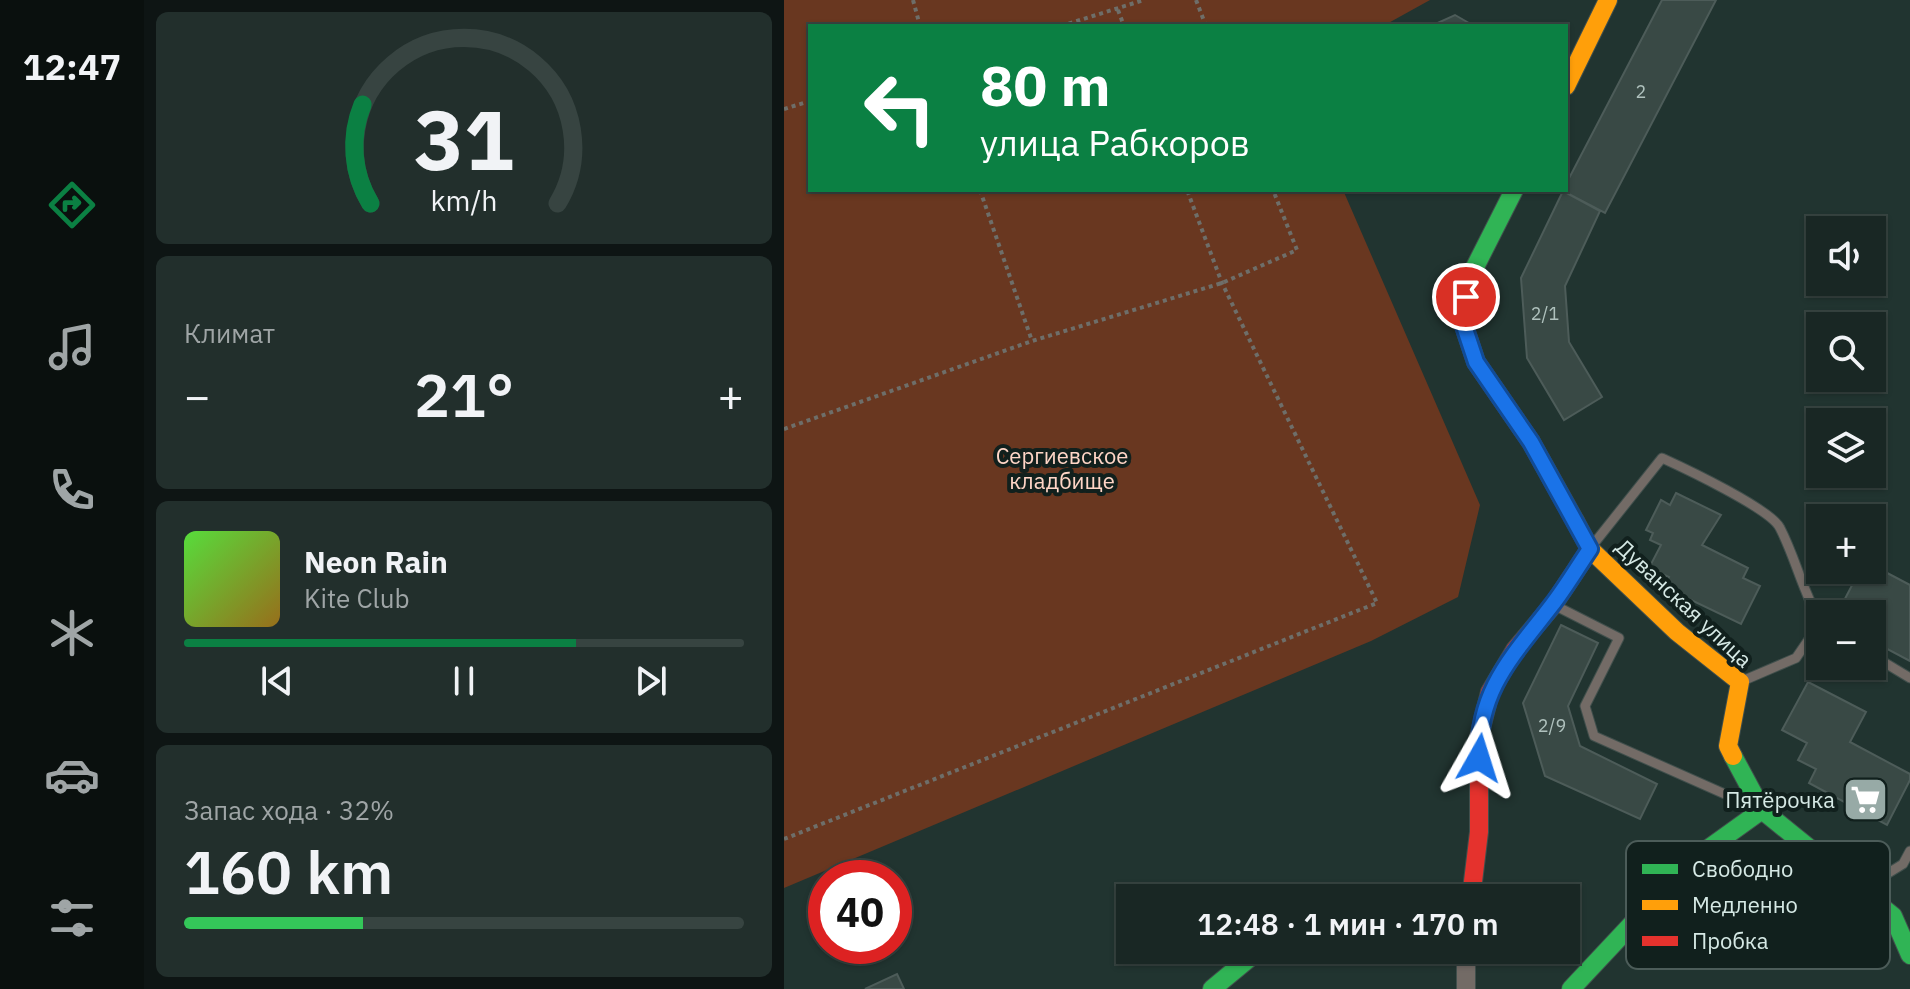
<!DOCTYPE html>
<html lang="ru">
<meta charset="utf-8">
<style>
body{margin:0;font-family:"IBM Plex Sans",sans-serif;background:#222f2c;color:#f1f3f6;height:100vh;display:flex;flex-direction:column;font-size:30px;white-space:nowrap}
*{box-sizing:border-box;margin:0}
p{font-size:26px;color:#9fa5a6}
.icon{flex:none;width:44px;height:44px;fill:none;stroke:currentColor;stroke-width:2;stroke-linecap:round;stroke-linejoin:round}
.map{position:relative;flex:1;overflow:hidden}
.details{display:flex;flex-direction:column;gap:12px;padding:12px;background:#0e1514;width:640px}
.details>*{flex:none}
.banner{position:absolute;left:24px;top:24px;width:760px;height:168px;border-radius:0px;box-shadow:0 2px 6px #0004,0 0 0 2px #374441;background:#0b8043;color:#fff;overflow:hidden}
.tools{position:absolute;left:1022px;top:216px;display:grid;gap:16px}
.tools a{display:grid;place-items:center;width:80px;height:80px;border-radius:0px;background:#192724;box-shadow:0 2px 6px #0004,0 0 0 2px #374441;font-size:40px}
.speed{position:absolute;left:24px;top:860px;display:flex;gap:16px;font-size:40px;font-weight:700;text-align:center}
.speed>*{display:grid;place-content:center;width:104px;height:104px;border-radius:50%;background:#192724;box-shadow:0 2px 6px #0004,0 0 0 2px #374441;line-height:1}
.speed .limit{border:12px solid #d22;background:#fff;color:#111}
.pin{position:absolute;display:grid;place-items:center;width:68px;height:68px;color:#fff;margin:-34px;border:4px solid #fff;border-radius:50%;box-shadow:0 2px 8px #0007}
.me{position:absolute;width:88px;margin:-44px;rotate:6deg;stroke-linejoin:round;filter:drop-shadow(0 0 6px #0008)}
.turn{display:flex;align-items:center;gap:28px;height:168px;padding:0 40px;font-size:36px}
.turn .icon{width:104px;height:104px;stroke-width:2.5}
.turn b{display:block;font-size:56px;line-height:68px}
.big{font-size:60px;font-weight:600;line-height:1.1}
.details .card{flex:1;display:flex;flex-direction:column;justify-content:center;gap:12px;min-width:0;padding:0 28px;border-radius:12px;background:#222f2c}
.details .dial{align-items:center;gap:0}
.dial svg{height:208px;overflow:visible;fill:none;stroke:#374441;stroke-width:7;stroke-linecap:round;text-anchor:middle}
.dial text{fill:#f1f3f6;stroke:none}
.song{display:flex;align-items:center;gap:24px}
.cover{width:96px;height:96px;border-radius:12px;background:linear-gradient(135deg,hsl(110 70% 55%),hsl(40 70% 35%))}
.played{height:8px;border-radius:4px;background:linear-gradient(90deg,#0b8043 70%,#374441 70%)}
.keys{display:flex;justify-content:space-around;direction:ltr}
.heat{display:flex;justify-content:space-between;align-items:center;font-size:44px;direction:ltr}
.charge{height:12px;border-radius:6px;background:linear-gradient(90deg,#34c759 32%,#374441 0)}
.trip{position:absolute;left:332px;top:884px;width:464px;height:80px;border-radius:0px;background:#192724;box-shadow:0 2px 6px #0004,0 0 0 2px #374441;font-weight:600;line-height:80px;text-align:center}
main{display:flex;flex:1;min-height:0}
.tabs{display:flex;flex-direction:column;width:144px;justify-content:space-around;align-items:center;background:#0a100e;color:#9fa5a6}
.tabs .icon{width:56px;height:56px}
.tabs .active{color:#0b8043}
.tabs b{font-size:36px;color:#f1f3f6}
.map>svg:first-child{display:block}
.green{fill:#693720}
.building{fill:#394945;stroke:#4d5c59;stroke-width:2}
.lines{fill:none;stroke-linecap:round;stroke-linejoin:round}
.lane-casing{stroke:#404f4c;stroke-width:11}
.street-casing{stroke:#404f4c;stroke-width:20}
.fast-casing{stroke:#404f4c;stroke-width:20}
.slow-casing{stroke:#404f4c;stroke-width:20}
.jam-casing{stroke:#404f4c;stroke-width:20}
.path{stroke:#6e6e69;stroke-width:4;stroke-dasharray:4 4;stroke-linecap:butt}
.lane{stroke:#736b66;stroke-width:9}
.street{stroke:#736b66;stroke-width:18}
.fast{stroke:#30b455;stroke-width:18}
.slow{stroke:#ff9f0a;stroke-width:18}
.jam{stroke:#e5322d;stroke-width:18}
.route-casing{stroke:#114b97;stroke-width:20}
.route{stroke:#1a73e8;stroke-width:14}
.labels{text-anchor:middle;stroke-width:8;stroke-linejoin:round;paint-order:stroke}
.number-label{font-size:18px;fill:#afc1bd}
.park-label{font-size:22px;fill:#ffd6c7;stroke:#11201d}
.street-label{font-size:22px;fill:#d6e9e5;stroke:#11201d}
.poi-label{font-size:22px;fill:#d6e9e5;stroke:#11201d;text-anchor:end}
.key{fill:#11201d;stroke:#4c5c59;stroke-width:2}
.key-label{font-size:22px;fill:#d6e9e5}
</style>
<main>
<nav class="tabs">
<b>12:47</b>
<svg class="icon active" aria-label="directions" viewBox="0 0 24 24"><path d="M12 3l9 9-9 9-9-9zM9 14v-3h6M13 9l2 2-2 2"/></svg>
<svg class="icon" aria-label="music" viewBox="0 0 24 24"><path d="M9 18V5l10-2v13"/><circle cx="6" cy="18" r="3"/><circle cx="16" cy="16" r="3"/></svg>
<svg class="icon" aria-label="phone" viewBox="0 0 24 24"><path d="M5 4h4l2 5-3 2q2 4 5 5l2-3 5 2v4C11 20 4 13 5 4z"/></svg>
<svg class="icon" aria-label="climate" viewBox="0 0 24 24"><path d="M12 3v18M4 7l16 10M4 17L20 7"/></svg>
<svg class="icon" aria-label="car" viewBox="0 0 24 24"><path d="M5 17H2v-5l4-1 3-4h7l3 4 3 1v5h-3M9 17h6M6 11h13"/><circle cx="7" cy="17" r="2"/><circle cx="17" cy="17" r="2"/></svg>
<svg class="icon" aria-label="filters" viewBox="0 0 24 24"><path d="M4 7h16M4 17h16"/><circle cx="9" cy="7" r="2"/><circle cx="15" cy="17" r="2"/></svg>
</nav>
<section class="details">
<div class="card dial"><svg viewBox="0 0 100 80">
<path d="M14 69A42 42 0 1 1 86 69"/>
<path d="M14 69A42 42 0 0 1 11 31" stroke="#0b8043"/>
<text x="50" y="56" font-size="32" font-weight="700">31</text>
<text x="50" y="72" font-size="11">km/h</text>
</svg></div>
<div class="card"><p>Климат</p>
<div class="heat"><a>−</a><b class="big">21°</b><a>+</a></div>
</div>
<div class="card">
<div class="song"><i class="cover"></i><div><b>Neon Rain</b><p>Kite Club</p></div></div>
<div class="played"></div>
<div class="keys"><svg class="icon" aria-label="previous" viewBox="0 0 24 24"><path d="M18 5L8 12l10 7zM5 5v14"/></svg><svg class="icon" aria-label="pause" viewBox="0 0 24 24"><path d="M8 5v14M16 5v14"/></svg><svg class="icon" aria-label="next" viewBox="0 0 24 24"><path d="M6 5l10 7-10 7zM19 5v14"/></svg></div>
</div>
<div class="card"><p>Запас хода · 32%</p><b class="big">160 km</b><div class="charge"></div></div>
</section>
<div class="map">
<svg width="1126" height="989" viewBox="0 0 1126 989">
<rect width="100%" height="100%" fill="#213430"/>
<!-- green -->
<path class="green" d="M0,0H646L599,26H26V190H559L696,505L674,597L587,641L0,888Z"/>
<!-- building -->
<path class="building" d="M878,0H932L821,213L779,191L782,190V184Z
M671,15L690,26H647Z
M779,191L816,211L781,286L785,342L818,397L780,420L743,358L737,278Z
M892,493L937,515L918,545L964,568L959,578L976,586L957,624L880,587L885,577L865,568L877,545L866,540L869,533L862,530L877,500L886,505Z
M1088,565L1126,585V661L1088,641V614H1053L1076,570H1088Z
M777,625L814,643L784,706L796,746L873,784L856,819L761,776L739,703Z
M1024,682L1082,712L1066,742L1126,774V780L1103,825L1025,783L1032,769L1014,760L1023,743L998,730Z
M113,974L120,989H81Z"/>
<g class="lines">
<defs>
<path id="lane" d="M808,546L878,458C900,468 987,509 996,528C1012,559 1018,590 1036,621
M772,606L835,638L801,706L810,736L970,807
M1088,655L1126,678
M956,682L1012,658L1036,623
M1080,888L1119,864L1126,851"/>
<path id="street" d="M682,989V950"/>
<path id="fast" d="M730,190L687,275L678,320L692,362L747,442L791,521
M949,756L978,810L1109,916L1126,955
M428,989L475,950
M787,989L907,861L978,810"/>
<path id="slow" d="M782,86L824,0
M791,521L806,549L893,632L956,682L944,746L949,756"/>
<path id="jam" d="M687,898L695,832V737L706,692L731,650L769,605L806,549"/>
</defs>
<!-- lane casing -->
<use href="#lane" class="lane-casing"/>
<!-- street casing -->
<use href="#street" class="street-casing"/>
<!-- fast casing -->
<use href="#fast" class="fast-casing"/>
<!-- slow casing -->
<use href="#slow" class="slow-casing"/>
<!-- jam casing -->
<use href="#jam" class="jam-casing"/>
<!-- path -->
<path class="path" d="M129,0L136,26
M412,0L422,26
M334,10L340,26
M277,26L360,0
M0,109L26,101
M196,190L248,341
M0,429L248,341L438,283L513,250L489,190
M0,839L593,603L438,283L403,190"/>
<!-- lane -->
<use href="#lane" class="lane"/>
<!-- street -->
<use href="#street" class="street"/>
<!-- fast -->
<use href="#fast" class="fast"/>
<!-- slow -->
<use href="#slow" class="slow"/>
<!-- jam -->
<use href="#jam" class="jam"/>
</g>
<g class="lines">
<defs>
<path id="route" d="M682,297L678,320L692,362L747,442L806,549C793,568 782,587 768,605C729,656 694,689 695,758"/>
</defs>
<!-- route casing -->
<use href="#route" class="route-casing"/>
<!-- route -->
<use href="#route" class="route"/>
</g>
<!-- icons -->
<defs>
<symbol id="supermarket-square" viewBox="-11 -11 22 22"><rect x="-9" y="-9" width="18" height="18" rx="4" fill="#97aaa6" stroke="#11201d"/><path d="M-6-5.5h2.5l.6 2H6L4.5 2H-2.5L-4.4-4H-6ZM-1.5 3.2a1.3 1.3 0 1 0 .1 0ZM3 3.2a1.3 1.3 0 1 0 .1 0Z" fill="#fff"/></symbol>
</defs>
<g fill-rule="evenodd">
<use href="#supermarket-square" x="1056" y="774" width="51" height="51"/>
</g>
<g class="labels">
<!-- number labels -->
<g class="number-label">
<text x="857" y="98">2</text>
<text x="761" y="320">2/1</text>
<text x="768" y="732">2/9</text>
</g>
<!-- park labels -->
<g class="park-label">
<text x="278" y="464">Сергиевское<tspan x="278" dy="25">кладбище</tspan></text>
</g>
<!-- street labels -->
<g class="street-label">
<text transform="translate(900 603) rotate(43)" y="8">Дуванская улица</text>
</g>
<!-- poi labels -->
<g class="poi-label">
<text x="1051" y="808">Пятёрочка</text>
</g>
</g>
<!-- legend -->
<rect x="842" y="841" width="264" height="128" rx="12" class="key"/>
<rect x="858" y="864" width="36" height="10" fill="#30b455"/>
<rect x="858" y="900" width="36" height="10" fill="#ff9f0a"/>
<rect x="858" y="936" width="36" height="10" fill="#e5322d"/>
<g class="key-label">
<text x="908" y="877">Свободно</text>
<text x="908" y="913">Медленно</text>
<text x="908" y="949">Пробка</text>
</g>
</svg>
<div class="tools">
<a><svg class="icon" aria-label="sound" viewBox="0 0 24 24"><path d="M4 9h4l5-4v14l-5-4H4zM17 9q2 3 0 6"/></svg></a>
<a><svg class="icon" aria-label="search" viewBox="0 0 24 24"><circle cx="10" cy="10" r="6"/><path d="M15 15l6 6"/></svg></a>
<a><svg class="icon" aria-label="layers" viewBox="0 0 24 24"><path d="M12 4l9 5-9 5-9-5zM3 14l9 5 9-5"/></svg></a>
<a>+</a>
<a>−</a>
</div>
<div class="speed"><div class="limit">40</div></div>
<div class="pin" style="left:682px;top:297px;background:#d93025"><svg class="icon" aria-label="arrive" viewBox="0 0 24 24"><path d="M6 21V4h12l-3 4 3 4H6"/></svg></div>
<svg class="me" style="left:695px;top:758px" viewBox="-20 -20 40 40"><path d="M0-17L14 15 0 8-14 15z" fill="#1a73e8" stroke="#fff" stroke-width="4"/></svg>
<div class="trip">12:48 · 1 мин · 170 m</div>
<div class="banner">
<div class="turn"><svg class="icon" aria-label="left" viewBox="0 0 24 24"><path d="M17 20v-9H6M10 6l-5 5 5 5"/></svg><div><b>80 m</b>улица Рабкоров</div></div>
</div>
</div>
</main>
